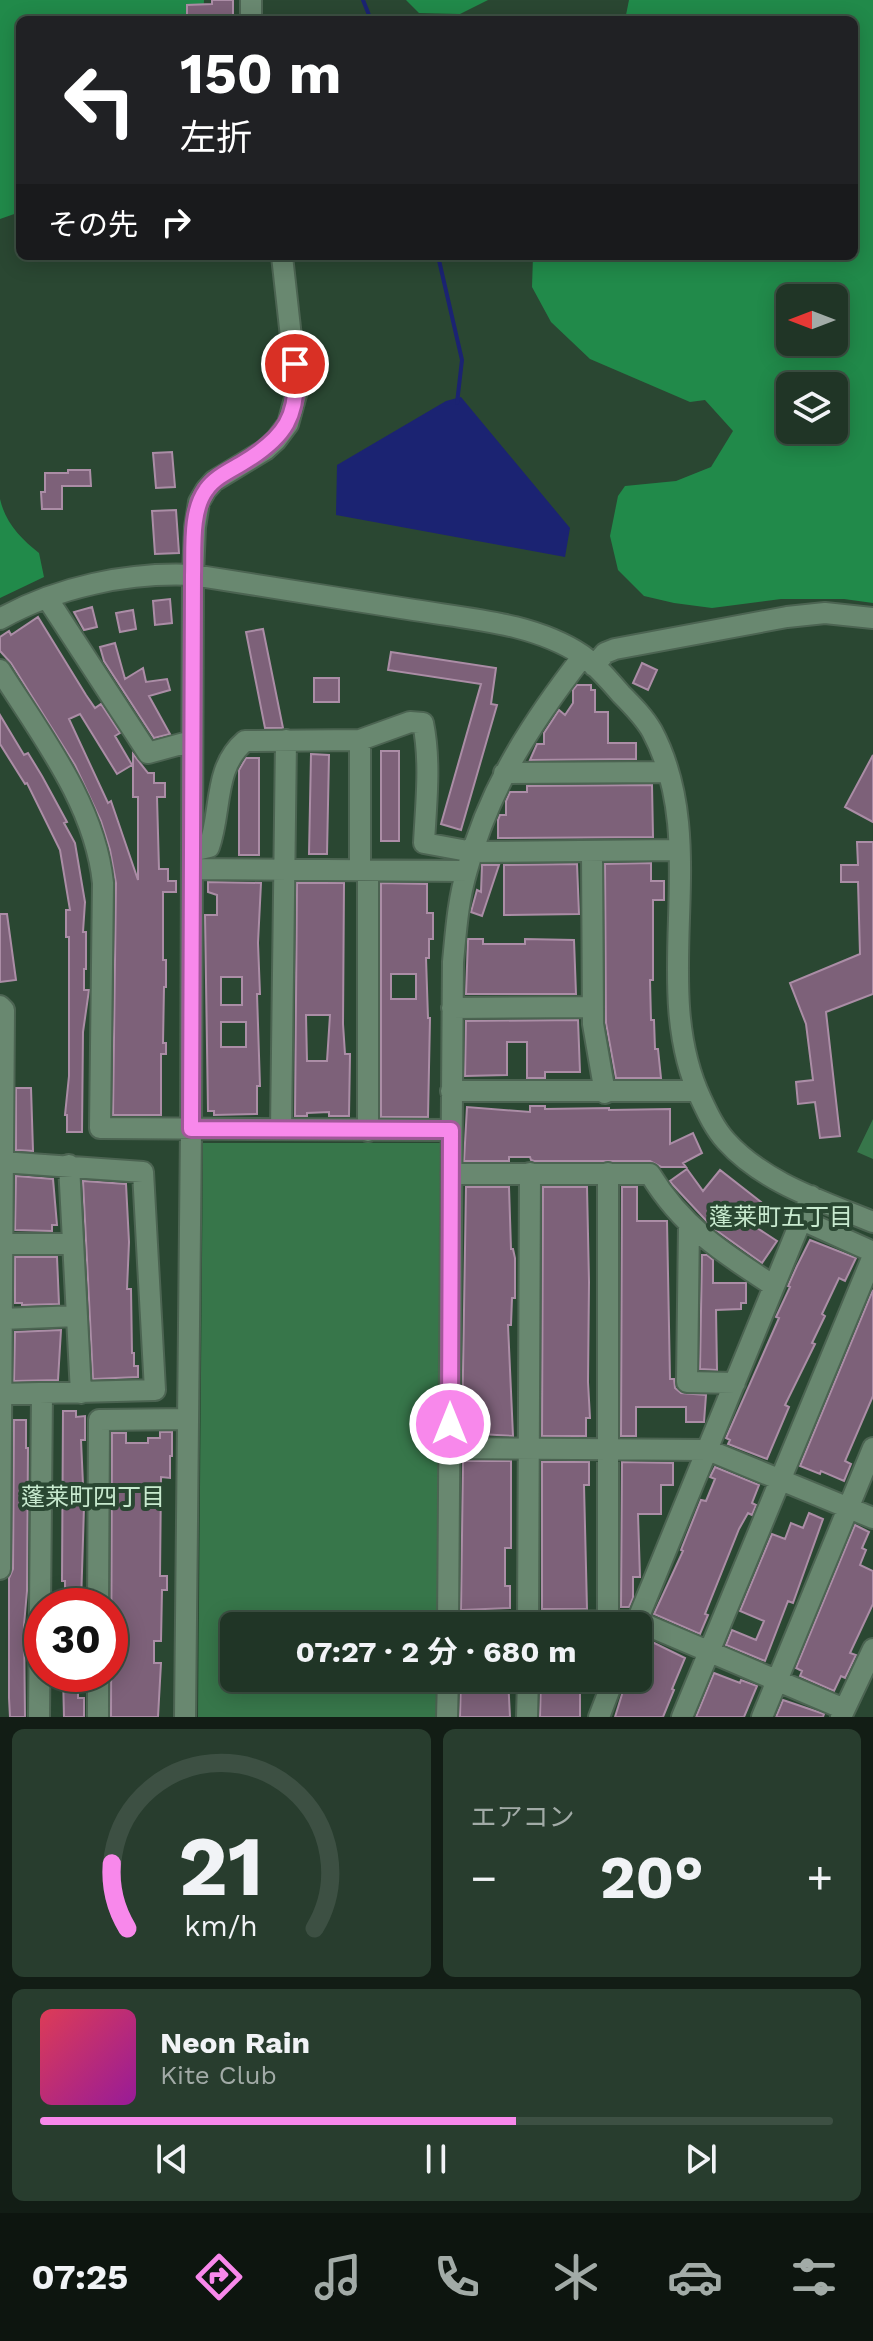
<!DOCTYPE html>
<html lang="ja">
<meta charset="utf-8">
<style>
body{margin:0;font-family:"Work Sans","Noto Sans JP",sans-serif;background:#283d2e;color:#f1f3f6;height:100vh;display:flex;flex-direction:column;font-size:30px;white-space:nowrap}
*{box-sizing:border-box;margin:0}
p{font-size:26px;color:#a2aba7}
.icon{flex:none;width:44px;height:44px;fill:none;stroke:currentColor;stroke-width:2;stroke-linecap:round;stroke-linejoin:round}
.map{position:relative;height:1717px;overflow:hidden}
.details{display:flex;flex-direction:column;gap:12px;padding:12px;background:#121d15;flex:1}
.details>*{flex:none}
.hud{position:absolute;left:16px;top:16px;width:842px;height:244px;border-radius:12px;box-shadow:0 4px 20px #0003,0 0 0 2px #3d5043;background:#202124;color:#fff;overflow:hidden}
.needle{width:52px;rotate:270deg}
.controls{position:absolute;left:776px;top:284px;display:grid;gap:16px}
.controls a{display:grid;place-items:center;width:72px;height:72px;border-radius:12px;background:#203526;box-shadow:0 4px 20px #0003,0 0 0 2px #3d5043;font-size:40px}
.speed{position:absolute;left:24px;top:1588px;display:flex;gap:16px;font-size:40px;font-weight:700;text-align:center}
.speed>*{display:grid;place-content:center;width:104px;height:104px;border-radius:50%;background:#203526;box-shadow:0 4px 20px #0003,0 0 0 2px #3d5043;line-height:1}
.speed .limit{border:12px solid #d22;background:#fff;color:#111}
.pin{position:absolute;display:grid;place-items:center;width:68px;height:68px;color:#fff;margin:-34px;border:4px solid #fff;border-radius:50%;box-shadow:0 2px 8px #0007}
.me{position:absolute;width:88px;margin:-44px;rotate:0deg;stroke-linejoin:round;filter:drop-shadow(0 0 6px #0008)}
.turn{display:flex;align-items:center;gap:28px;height:168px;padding:0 32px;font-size:36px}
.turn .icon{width:104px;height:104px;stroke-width:2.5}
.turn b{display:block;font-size:56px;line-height:68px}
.then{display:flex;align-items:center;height:76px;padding:0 32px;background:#0003;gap:16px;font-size:30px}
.big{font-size:60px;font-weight:700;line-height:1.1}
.details .widget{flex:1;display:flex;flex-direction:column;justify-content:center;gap:12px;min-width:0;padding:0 28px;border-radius:12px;background:#283d2e}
.details .dial{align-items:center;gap:0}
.dial svg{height:208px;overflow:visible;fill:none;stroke:#3d5043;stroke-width:7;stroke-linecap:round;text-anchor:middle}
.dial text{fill:#f1f3f6;stroke:none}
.song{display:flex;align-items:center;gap:24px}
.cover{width:96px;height:96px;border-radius:12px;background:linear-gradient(135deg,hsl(350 70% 55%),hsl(300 70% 35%))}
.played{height:8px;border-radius:4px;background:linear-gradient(90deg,#f888eb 60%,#3d5043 60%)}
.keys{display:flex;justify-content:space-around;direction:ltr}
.heat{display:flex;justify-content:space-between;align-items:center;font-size:44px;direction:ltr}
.details .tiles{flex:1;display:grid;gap:12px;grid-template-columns:1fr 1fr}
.widget:last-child{grid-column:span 2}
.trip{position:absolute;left:220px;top:1612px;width:432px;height:80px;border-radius:12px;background:#203526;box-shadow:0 4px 20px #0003,0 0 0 2px #3d5043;font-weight:700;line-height:80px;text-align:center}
.tab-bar{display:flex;height:128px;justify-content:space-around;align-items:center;background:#0d150f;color:#a2aba7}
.tab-bar .icon{width:56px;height:56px}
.tab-bar .active{color:#f888eb}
.tab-bar b{font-size:36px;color:#f1f3f6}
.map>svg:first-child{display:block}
.green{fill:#37764a}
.forest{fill:#218a4a;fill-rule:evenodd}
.water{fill:#1b2372}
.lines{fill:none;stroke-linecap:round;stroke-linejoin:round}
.stream{stroke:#1b2372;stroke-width:4}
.building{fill:#7d6179;stroke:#ab8da6;stroke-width:2;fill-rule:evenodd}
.minor-casing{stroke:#4c6452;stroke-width:24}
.minor{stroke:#698870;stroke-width:20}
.route-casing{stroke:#a15899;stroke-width:20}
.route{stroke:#f888eb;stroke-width:14}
.labels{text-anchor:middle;stroke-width:8;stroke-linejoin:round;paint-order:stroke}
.neighbourhood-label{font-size:24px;fill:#c8eacf;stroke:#2a4732}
</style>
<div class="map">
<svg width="873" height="1717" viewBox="0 0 873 1717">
<rect width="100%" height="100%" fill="#2a4732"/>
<!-- green -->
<path class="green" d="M873,1119V1159L857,1152Z
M203,1143H440V1626H234V1678H440V1717H198Z"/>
<!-- forest -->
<path class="forest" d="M0,0H204L203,20H20V212L0,219Z
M406,0H488L460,14L419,13Z
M629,0H873V603L844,599H781L712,608L674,603L644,596L618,570L610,536L618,496L625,486L676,481L711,467L733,431L705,400L690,402L590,359L551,322L532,287L533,256H854V20H625ZM790,298H834V342H790ZM834,386V430H790V386Z
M0,499C5,522 21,539 39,553L44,577L0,598Z"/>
<!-- water -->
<path class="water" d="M461,397L570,528L565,557L336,515L337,465L446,401Z"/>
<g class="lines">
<!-- stream -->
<path class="stream" d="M363,0L371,20
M438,256L462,360L457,403"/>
</g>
<!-- building -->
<path class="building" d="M212,0H233V20L187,19V5L212,4Z
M172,452L175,487L156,488L153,453Z
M68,470H90L91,486H62V509H42L41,492H45V473H68Z
M176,510L179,553L155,554L152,511Z
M170,599L172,623L155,625L153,601Z
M92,607L97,627L84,630L74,612Z
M133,610L136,629L120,632L116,613Z
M38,617L86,695L95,708L101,704L120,733L115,736L132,765L117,774L80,714L69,719L108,803L111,801L138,880V797H133V754L148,773H154V783H165V797H157L159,869H168V881H176V892H163V960H166V987H164L163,1043H166V1054H161V1115H113L116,883L110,850L101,821L75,765L11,663L0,651V637L9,631L11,635Z
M263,629L283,728H265L246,632Z
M115,643L125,679L143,668L146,682L167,679L170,690L149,696L170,734L154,738L104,661L100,647Z
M391,652L496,668L491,704L497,705L461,830L441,824L481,684L388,670Z
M642,663L657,670L648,690L633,683Z
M314,678H339V702H314Z
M577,685H591V690H595V712H608V743H636V759L530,760L537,744H544V733L559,710L565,715L573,703V690Z
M0,715L24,755L28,753L42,776L67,822L64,823L75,843L85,902L83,932H86V969H84V990H89L83,1032L82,1132H67V1115H65L69,1076V937H66V910H70L60,850L27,783L25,784L0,744Z
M381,751H399V841H381Z
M311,754L329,755L327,854H309Z
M873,755V822L845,807Z
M246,758H259V855H239V770Z
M652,785L653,837L498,838V820L500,815H506V801L510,792H527V786Z
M857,842H873V994L826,1012L840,1136L820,1138L815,1102L798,1104L796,1082L813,1080L806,1024L790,983L860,954L858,882H841V865H858Z
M651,863V881H664V900H653V980H650L651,1020H654L655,1049H658L661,1078H616L606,1023L605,864Z
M577,864L579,914L504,915V865Z
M482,865H499L482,916L471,912L477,890L481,892Z
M208,882L261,883L258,943L260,994H257L260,1086H257V1114L214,1115V1111H208L205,915H217V895L208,892ZM221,977H242V1005H221ZM221,1022H246V1047H221Z
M297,883H344L343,1024L345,1054H350L349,1116H329V1112L307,1113V1116H295ZM306,1015H330L327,1061H307Z
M381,883L427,884V913H433V939H429V958H426L428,1018H430L428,1117H381ZM391,974H416V999H391Z
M0,914H7L16,980L0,982Z
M468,939H483V944H525V939L574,940L576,994H466Z
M578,1020L580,1072H545V1078H527V1042H507V1075L465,1076L466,1021Z
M16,1088H31L33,1151L16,1150Z
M530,1106H545V1109L609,1108V1110L670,1109V1144L693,1133L702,1153L683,1163L686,1167H661L650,1161H534L531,1160L530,1157H509V1161H464L467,1107L530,1112Z
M687,1169L703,1191L720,1170L761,1202L748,1222L777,1241L762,1263L713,1228L673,1185L670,1181Z
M16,1176L53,1179L57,1225H52V1231L15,1230Z
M83,1181L126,1184L129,1242L127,1289H131L132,1353H134V1366H138V1377L93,1379Z
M466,1187H509L511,1249H513L515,1258V1298H512L511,1325H508L513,1436L462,1433Z
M543,1187H587L589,1282L588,1382L590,1418H586V1436H542Z
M622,1187H637V1221H667L670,1379H674L675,1388L681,1393L706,1395L704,1422H686V1407H636V1436H621Z
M810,1240L856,1258L845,1281L839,1278L822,1314L825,1316L812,1343L815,1344L785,1405L789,1407L767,1459L728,1444L730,1440L726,1438L779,1318L776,1317L790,1287L788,1286L797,1266Z
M702,1255H707L713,1260V1283H746V1303H741V1309L716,1310L717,1370L700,1369Z
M15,1257H57L59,1304L22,1305V1303H15Z
M873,1290V1396L845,1461L851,1464L844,1481L821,1471L820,1474L800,1466Z
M61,1330L58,1380L14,1381L15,1332Z
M63,1411H76V1417L85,1416V1440H81L84,1507L81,1604L65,1605V1581H62Z
M14,1420H26V1448H28L27,1591L24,1625L25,1717H10L9,1698V1578L13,1569Z
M160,1432H172V1456H170V1478L161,1477L160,1576H167V1590H162L161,1641H154V1663H161L158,1717H111L112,1433H126V1443H148V1438H160Z
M463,1461H511V1548H505V1586H510V1608L461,1610Z
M542,1462H589V1485H584L587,1609H542Z
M622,1462L673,1463V1485H661V1514H638L640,1577H633V1598L629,1607H621Z
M715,1467L759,1485L752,1503L756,1505L752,1515L748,1513L739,1529L705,1614L708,1615L700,1634L654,1614L683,1551L681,1550L701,1500L706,1501L715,1479L710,1477Z
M809,1513L823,1519L793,1603L788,1601L765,1661L726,1645L732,1630L756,1640L764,1621L740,1611L772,1534L785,1539L791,1523L803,1528Z
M855,1525L869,1532L862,1548L866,1550L860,1565L873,1571V1604L850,1653L856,1655L845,1678L841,1676L834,1691L800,1676L802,1671L796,1668Z
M644,1638L685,1658L672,1689L674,1690L663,1717H615L627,1678H638V1652Z
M714,1673L740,1683L741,1680L757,1686L744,1717H696Z
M63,1675H78V1698H84V1717H64Z
M461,1678H508L510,1717H460Z
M541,1678H590V1689H580V1717H540Z
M783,1700L824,1714L823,1717H776Z"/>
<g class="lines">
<defs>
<path id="minor" d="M251,0V20
M47,598L148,753L192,741
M0,619C57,587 128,572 193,575L195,527L199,502L206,490L214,481L265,450L276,440L288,424L297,391L282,256
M594,666L605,653L615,649L787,617L825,613L873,618
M0,670C41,735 95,804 103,883L100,1128L451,1130
M504,773L667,772
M192,851L209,847C222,811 213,768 245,741L360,740L410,722L423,723C431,762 426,804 424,843L473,852L678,850
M592,851L593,1024L605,1093
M192,869L466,871
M360,870V740
M0,1006L4,1010L0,1569
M452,1008L593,1007
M451,1091H697
M281,1129L286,740
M368,1131V870
M69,1165L81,1393
M451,1174H650C682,1227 723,1253 774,1286
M802,1220L873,1252
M689,1225L687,1382L735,1383
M2,1244H73
M2,1319L77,1316
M1,1394L155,1390L143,1172L2,1162
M450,1448L708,1450L873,1518
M98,1606L99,1420L188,1419
M608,1621V1173
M448,1623L637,1621L844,1709
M448,1626L453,962C456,931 458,900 467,870C489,788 531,723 583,656
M528,1626L530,1173
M635,1626L811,1196
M39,1717L42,1393
M98,1717V1674
M185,1717L191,1129L193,575C267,587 340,598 414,610C470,619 534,623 582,655C597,666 609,680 621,694C632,705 644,717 652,731C713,845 647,984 701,1099C708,1114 715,1129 726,1141C764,1183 822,1201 873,1222
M447,1717L448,1678
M527,1717L528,1678
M599,1717L614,1678
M682,1717L873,1256
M762,1717L873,1448
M841,1717L873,1649"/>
</defs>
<!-- minor casing -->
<use href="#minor" class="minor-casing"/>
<!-- minor -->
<use href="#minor" class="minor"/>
</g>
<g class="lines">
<defs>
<path id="route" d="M295,364C300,416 285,438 241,464C229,471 214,478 206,490C190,512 194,550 193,575L191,1129L451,1130L450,1424"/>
</defs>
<!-- route casing -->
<use href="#route" class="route-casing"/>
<!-- route -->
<use href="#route" class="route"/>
</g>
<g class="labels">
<!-- neighbourhood labels -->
<g class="neighbourhood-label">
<text x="781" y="1225">蓬莱町五丁目</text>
<text x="93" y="1505">蓬莱町四丁目</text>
</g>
</g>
</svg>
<div class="controls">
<a><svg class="needle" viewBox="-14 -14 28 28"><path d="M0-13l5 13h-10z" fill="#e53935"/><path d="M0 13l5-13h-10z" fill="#a2aba7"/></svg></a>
<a><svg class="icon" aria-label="layers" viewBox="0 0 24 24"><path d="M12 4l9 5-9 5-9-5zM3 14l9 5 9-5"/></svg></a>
</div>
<div class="speed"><div class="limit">30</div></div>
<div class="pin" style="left:295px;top:364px;background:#d93025"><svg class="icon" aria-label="arrive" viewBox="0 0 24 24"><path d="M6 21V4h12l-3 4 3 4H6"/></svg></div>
<svg class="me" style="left:450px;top:1424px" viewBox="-20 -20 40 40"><circle r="17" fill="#f888eb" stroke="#fff" stroke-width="3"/><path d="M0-11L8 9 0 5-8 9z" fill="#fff"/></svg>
<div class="trip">07:27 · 2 分 · 680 m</div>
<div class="hud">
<div class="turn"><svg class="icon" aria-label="left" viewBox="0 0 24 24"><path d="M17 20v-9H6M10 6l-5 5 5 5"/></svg><div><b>150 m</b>左折</div></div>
<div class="then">その先<svg class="icon" aria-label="right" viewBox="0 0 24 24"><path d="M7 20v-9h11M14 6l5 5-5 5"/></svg></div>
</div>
</div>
<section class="details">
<div class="tiles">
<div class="widget dial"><svg viewBox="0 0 100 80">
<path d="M14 69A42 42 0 1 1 86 69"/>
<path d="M14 69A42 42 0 0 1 8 44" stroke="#f888eb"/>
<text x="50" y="56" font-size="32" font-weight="700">21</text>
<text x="50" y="72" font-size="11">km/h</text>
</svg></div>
<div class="widget"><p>エアコン</p>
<div class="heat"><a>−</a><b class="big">20°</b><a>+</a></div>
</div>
<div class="widget">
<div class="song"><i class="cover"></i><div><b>Neon Rain</b><p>Kite Club</p></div></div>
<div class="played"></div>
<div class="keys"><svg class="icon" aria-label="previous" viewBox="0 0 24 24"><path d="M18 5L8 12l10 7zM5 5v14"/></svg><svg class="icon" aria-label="pause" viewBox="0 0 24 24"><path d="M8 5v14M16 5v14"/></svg><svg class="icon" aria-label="next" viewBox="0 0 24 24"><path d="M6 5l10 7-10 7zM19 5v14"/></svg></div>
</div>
</div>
</section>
<nav class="tab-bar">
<b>07:25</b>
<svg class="icon active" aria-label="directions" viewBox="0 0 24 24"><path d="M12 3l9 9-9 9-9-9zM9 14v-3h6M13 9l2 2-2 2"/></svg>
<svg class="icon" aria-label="music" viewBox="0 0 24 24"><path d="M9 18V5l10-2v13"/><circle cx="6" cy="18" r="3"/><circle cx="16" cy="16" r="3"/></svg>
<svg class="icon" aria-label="phone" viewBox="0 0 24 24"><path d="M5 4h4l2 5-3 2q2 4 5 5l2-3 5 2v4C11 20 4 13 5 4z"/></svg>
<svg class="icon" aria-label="climate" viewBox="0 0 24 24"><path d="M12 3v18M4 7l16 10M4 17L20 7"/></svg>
<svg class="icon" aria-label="car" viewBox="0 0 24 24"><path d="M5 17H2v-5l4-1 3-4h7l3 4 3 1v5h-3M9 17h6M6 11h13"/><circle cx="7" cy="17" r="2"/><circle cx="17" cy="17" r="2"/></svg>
<svg class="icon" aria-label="filters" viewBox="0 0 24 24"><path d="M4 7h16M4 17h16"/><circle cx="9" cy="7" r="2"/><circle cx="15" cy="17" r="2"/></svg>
</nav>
